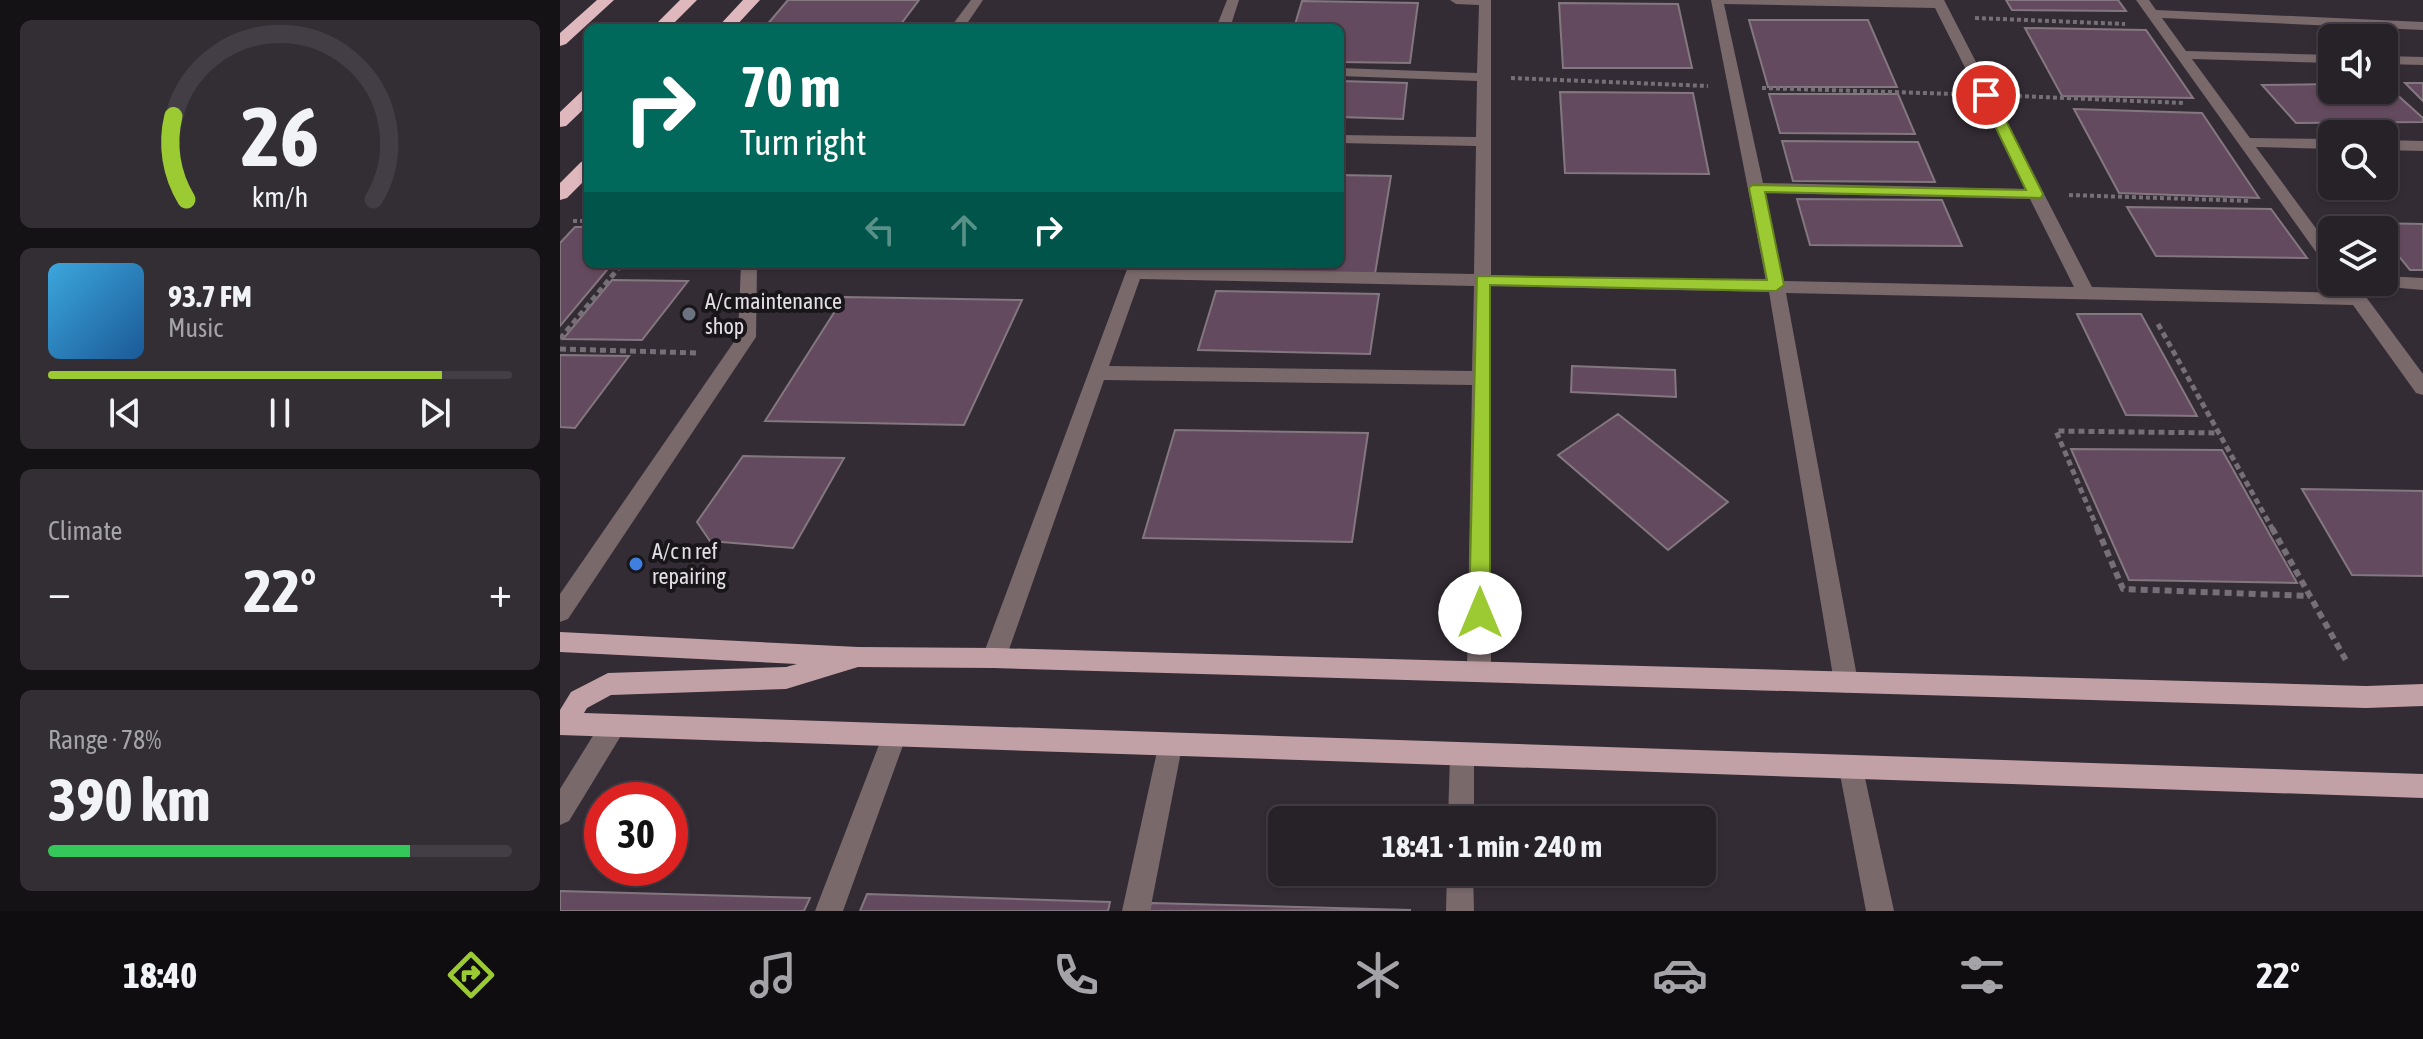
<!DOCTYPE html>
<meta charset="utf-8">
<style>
body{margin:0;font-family:"Asap Condensed",sans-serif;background:#332e34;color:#f1f3f6;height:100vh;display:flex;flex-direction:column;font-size:30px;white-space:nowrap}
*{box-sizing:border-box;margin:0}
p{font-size:26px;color:#a4a3a8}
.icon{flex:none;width:44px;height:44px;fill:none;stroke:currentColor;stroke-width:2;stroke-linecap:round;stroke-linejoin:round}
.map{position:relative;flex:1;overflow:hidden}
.side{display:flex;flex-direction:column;gap:20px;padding:20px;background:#151216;width:560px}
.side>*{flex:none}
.top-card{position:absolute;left:24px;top:24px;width:760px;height:244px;border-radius:12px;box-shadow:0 2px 6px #0004,0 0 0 2px #433e45;background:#00695c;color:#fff;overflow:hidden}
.controls{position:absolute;left:1758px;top:24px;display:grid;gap:16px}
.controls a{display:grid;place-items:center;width:80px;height:80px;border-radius:12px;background:#272128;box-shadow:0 2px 6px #0004,0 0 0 2px #433e45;font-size:40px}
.speed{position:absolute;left:24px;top:782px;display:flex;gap:16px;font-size:40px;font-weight:700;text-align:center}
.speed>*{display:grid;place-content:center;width:104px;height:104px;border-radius:50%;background:#272128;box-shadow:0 2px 6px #0004,0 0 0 2px #433e45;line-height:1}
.speed .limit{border:12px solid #d22;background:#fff;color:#111}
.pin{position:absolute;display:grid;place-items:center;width:68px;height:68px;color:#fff;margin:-34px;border:4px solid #fff;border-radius:50%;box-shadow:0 2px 8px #0007}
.me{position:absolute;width:88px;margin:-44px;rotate:0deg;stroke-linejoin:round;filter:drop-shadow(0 0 6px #0008)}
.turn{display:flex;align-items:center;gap:28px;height:168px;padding:0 24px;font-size:36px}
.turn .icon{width:104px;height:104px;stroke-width:2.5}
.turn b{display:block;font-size:56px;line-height:68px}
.lanes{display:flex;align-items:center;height:76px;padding:0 24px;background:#0003;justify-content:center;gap:40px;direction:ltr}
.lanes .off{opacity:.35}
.big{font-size:60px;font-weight:700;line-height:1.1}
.side .tile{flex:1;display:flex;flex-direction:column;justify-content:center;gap:12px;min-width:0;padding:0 28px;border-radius:12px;background:#332e34}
.side .dial{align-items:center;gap:0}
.dial svg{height:208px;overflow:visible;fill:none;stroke:#433e45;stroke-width:7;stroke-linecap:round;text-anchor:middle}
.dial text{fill:#f1f3f6;stroke:none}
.song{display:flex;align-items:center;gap:24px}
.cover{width:96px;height:96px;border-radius:12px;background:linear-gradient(135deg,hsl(200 70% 55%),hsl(210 70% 35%))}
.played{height:8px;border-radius:4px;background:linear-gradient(90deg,#9cca32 85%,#433e45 85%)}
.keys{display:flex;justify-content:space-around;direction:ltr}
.heat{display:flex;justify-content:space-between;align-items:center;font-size:44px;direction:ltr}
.charge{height:12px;border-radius:6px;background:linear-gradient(90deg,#34c759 78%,#433e45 0)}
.trip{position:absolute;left:708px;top:806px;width:448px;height:80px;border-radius:12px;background:#272128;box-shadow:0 2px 6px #0004,0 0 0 2px #433e45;font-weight:700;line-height:80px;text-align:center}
.tabs{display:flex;height:128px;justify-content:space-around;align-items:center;background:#100d10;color:#a4a3a8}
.tabs .icon{width:56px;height:56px}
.tabs .selected{color:#9cca32}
.tabs b{font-size:36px;color:#f1f3f6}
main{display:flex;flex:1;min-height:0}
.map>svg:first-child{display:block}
.building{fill:#644a5e;stroke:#837780;stroke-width:2}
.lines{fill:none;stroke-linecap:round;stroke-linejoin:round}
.path-far2{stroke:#766f77;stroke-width:4;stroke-dasharray:4 3;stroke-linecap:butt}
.path-far1{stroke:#766f77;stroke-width:5;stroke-dasharray:6 4;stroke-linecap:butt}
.path{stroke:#766f77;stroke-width:6;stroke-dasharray:7 5;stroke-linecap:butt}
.minor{fill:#79696b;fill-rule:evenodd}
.major{fill:#c2a1a6;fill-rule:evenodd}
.highway{fill:#dfb8be;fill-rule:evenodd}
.route{fill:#9cca32;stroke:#658320;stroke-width:2}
.worship-dot{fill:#6b7280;stroke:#19161a;stroke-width:3}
.shop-dot{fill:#3f7fe0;stroke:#19161a;stroke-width:3}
.labels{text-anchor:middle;stroke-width:8;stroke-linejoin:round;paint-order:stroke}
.poi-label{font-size:22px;fill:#e4dfe5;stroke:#19161a;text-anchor:start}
</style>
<main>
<section class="side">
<div class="tile dial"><svg viewBox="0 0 100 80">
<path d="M14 69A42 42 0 1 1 86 69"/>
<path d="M14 69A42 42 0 0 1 9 37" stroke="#9cca32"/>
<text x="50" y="56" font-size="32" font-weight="700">26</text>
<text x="50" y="72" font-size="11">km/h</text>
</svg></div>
<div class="tile">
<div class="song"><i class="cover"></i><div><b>93.7 FM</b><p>Music</p></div></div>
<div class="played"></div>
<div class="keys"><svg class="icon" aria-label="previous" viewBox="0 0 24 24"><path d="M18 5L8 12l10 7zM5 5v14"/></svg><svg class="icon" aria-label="pause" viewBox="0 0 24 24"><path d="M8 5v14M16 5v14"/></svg><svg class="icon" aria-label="next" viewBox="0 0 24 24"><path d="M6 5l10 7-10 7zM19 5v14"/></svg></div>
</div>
<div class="tile"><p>Climate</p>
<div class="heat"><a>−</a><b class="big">22°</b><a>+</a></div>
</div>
<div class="tile"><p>Range · 78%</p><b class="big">390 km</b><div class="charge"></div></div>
</section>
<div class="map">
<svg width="1863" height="911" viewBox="0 0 1863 911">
<rect width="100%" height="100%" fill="#342c35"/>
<!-- building -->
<path class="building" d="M228,0H359L338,28L205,27Z
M1446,0H1558L1566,11L1452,10Z
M742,1L858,3L850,63L780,62V28H734Z
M999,3L1118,4L1132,68H1003Z
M1189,20H1308L1337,87H1208Z
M1465,28L1586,30L1633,98L1502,96Z
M780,81L847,83L843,119L780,117Z
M1824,83L1863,118V122L1736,123L1702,85L1772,84V90H1824Z
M1845,83H1863V101Z
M1000,92L1133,93L1149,174L1005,173Z
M1209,94H1338L1355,134L1220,133Z
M1514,109L1642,113L1699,198L1559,193Z
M1222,141L1358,142L1375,182L1233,181Z
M780,175L831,176L815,274L661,271L663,264H780Z
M1237,199L1382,200L1402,246L1250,245Z
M1567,207L1711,209L1747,258L1596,256Z
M1813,223L1863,224V270H1850L1824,238V230H1818Z
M15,227H28V264H52L0,326V243Z
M52,280L128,281L82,340L3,339Z
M656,291L819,294L810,354L638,350Z
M284,297L462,300L404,425L205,421Z
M1517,314H1581L1637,416L1566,415Z
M0,355L69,356L15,428L0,427Z
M1012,366L1115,370L1116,397L1011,392Z
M1058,414L1168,502L1108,550L998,455Z
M615,430L808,433L792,542L583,538Z
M1511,449L1662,450L1737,583L1569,580Z
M183,456L284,458L233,548L150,541L137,522Z
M1742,489L1863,491V576L1792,575Z
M0,891L250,898L244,911H0Z
M307,894L550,902L548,911H300Z
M591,903L851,910L589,911Z"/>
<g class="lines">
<!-- path-far2 -->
<path class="path-far2" d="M1415,18L1565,24
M951,78L1148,86
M1202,88L1396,94
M1458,96L1624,103
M1509,195L1691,201
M13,221H28"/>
<!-- path-far1 -->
<path class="path-far1" d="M1598,324L1713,530
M0,339L62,264
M0,349L139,353
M1538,530L1496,431L1659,433"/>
<!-- path -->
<path class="path" d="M1537,528L1563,589L1750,596
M1712,528L1788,664"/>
<!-- minor -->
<path class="minor" d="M411,0H423L404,28H390Z
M667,0H679L670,28H656Z
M890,0H931V275L1206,281L1151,0H1384L1532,287L1785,293L1777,282H1795L1863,374V395L1856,393L1793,305L1226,293L1298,682L1294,690L1286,693L1278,690L1274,682L1209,292L931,286V671L927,679L919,682L911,679L907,671L912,385L544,380L446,658L442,665L434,668L426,665L422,658L569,264H585L584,268L914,274L916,146L780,143V135L916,137L917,81L780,76V68L917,73L919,5L896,4ZM1164,4L1375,8L1466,189L1203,183ZM1205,193L1470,199L1514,287L1224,281ZM580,279L914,286L912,371L549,366Z
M1576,0H1589L1596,10L1863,22V30L1602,18L1626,51L1772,55V63L1632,59L1690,138L1772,139V149L1696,147L1772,250V268L1766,266Z
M1824,56L1863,57V65L1824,64Z
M1824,140L1863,141V151L1824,150Z
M181,264H197L196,337L8,619L0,622V594L178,336Z
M1824,276L1863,278V290L1817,286L1814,282H1824Z
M53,715L62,718L65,726L62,734L9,821L0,825V789L44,718Z
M334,725L343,729L346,737L283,911H255L322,737L325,729Z
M610,735L619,739L622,747L590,911H562L598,747L601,739Z
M902,744L911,748L914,756V820H888L890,756L893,748Z
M1291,757L1300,760L1303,769L1334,911H1306L1279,769L1282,760Z
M887,872H913L914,911H886Z"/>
<!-- major -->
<path class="major" d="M0,632L298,647L434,648L1806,686L1863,684V706L1806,708L434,668L298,667L226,689L51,695L27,708L24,713L1863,774V798L0,735V710L11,692L48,673L226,667L237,664L0,652Z"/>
<!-- highway -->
<path class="highway" d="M37,0H54L6,44L0,46V33Z
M120,0H137L109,28H92Z
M183,0H200L174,28H157Z
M28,90V105L6,126L0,127V112L22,91Z
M28,160V177L7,198L0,200V183L21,162Z"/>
</g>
<!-- route -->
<path class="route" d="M1426,91L1433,95L1483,194L1481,198L1205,192L1224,285L1216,291L930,285V613L927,619L920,622L912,619L909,613L917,276L1207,280L1189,188L1192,185L1466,190L1420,95Z"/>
<!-- markers -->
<circle class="worship-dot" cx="129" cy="314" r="8"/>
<circle class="shop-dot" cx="76" cy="564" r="8"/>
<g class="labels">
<!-- poi labels -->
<g class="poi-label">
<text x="145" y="309">A/c maintenance<tspan x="145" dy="25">shop</tspan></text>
<text x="92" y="559">A/c n ref<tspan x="92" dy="25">repairing</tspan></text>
</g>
</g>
</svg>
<div class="controls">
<a><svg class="icon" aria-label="sound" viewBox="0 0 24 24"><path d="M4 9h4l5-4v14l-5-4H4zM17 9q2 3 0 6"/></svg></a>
<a><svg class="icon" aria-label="search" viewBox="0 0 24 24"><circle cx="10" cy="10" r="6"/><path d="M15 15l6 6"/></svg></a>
<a><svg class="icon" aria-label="layers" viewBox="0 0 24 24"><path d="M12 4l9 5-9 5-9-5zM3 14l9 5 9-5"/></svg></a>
</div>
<div class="speed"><div class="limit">30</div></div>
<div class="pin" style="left:1426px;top:95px;background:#d93025"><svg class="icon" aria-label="arrive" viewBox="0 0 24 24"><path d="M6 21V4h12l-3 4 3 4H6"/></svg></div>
<svg class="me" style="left:920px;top:613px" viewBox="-20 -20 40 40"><circle r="19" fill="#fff"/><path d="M0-13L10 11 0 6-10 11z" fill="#9cca32"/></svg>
<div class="trip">18:41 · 1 min · 240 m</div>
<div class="top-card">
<div class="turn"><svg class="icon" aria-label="right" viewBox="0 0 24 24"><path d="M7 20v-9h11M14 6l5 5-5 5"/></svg><div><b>70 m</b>Turn right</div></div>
<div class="lanes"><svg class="icon off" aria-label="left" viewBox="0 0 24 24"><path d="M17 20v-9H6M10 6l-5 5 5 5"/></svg><svg class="icon off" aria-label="ahead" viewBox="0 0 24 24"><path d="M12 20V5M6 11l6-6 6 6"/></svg><svg class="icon" aria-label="right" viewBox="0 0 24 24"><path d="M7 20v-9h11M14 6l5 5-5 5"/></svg></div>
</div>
</div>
</main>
<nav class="tabs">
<b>18:40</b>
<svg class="icon selected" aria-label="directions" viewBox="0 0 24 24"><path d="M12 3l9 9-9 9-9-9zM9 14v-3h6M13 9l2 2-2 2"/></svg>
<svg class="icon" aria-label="music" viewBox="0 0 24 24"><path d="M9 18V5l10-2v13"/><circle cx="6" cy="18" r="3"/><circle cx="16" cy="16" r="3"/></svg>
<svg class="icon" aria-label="phone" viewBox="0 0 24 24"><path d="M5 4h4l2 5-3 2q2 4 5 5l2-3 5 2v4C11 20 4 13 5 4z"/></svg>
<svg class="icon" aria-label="climate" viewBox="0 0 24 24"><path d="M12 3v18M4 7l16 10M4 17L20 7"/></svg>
<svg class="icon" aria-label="car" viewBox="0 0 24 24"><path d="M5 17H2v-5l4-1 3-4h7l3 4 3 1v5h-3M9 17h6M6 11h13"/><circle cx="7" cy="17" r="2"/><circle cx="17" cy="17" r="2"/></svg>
<svg class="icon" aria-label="filters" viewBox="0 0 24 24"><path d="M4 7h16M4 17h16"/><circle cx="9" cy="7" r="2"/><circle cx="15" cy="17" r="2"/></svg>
<b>22°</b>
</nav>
